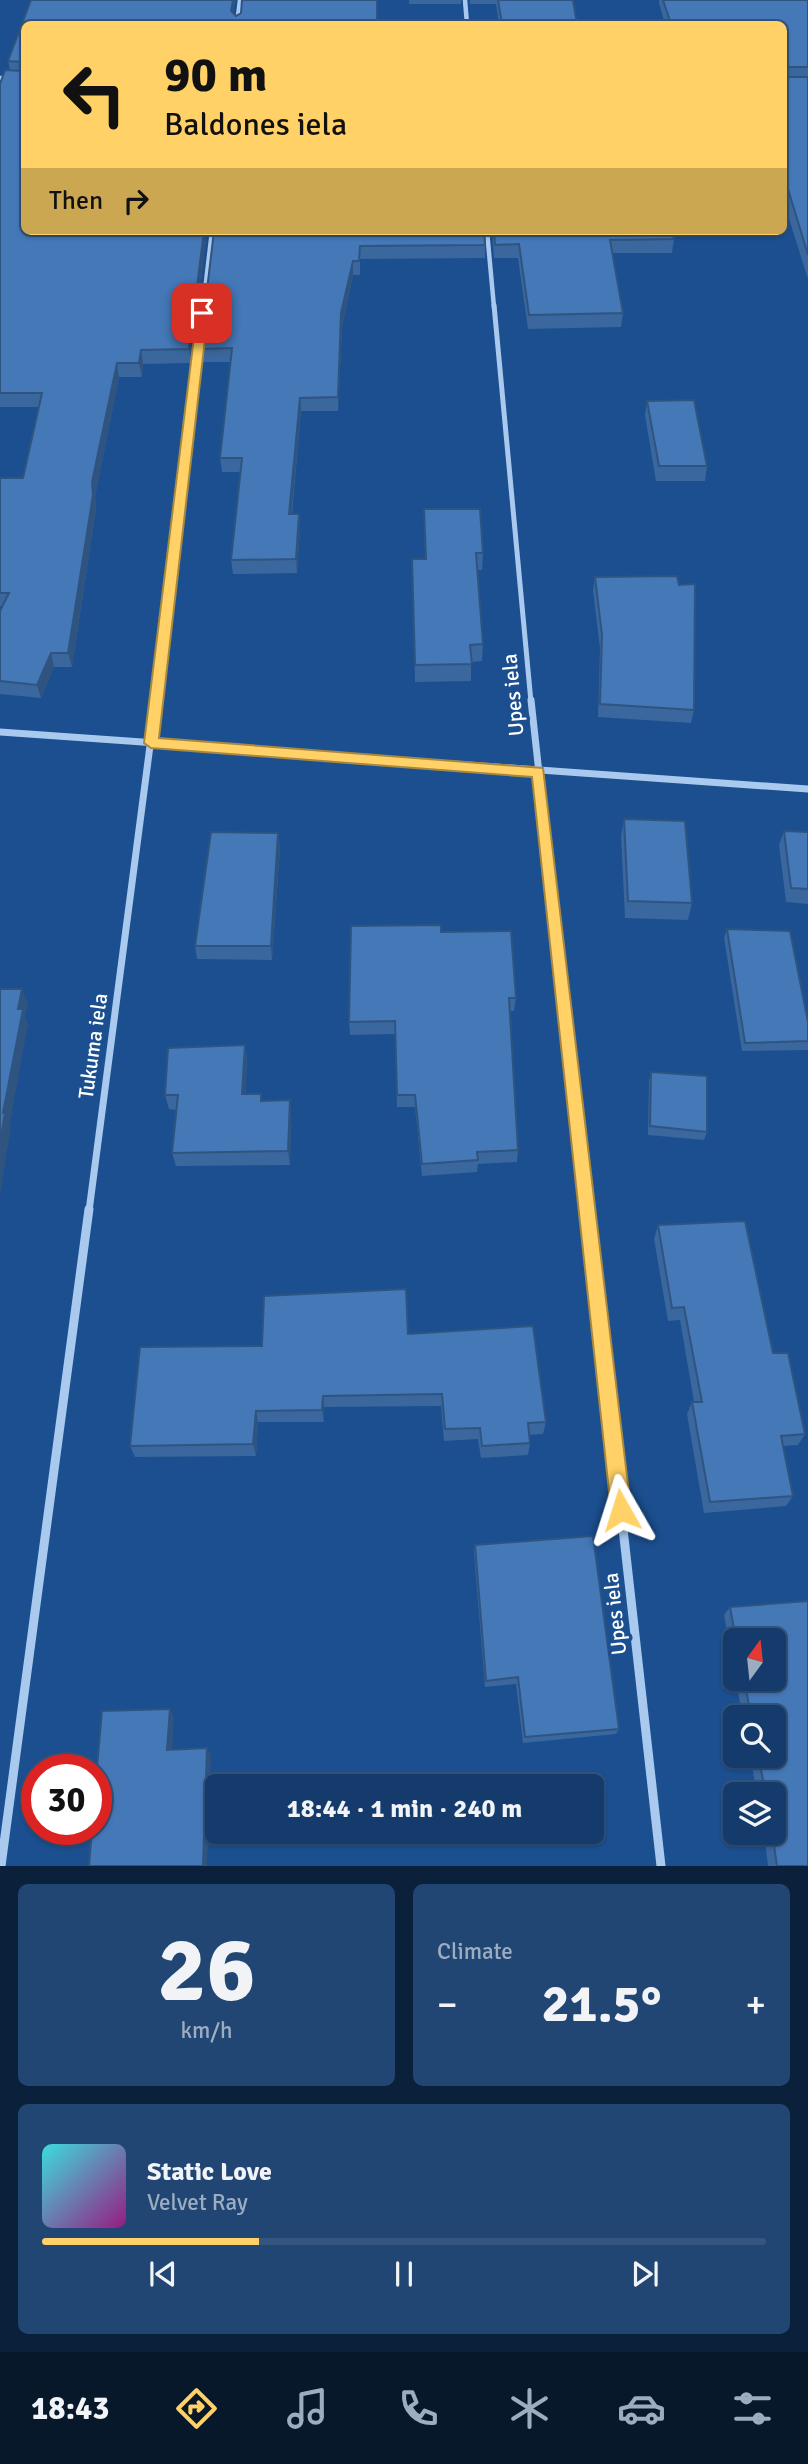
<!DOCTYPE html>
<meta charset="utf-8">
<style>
body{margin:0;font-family:Signika,sans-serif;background:#214673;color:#f1f3f6;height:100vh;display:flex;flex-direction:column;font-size:26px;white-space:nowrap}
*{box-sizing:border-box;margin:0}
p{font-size:23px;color:#9dadc1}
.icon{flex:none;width:38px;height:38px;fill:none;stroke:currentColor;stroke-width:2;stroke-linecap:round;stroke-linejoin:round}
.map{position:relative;height:1866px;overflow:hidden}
.panel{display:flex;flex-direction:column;gap:18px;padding:18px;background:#0b203b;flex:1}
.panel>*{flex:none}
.guide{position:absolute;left:21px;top:21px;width:766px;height:214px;border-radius:10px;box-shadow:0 2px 5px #0004,0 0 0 2px #33557e;background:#ffd166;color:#111;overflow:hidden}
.needle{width:46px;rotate:15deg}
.controls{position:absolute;left:723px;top:1628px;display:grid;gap:14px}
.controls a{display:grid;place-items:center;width:63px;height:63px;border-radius:10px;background:#143b6b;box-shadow:0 2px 5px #0004,0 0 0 2px #33557e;font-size:35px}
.speed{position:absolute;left:21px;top:1754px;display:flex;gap:14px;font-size:35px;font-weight:700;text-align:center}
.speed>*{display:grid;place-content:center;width:91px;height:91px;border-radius:50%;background:#143b6b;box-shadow:0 2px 5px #0004,0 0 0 2px #33557e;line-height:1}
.speed .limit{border:10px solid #d22;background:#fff;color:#111}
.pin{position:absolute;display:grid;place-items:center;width:60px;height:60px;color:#fff;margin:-30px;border-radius:14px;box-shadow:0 4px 10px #0006}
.me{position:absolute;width:77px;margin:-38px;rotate:354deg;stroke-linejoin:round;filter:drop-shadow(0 0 5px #0008)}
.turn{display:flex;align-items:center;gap:24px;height:147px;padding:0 28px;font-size:32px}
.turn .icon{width:91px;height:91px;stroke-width:2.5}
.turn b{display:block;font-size:49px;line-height:60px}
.then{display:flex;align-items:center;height:66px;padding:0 28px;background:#0003;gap:14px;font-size:26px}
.big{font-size:52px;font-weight:700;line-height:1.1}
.panel .tile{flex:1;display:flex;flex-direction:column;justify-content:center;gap:10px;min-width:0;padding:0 24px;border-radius:10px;background:#214673}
.panel .dial{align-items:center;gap:0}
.dial b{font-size:91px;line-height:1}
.song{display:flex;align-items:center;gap:21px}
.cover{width:84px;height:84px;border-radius:10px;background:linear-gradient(135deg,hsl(180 70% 55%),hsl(310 70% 35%))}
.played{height:7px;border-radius:4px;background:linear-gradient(90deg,#ffd166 30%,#33557e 30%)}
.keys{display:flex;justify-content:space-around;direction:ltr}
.heat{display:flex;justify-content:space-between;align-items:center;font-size:38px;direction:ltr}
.panel .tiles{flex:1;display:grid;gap:18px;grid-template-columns:1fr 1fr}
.tile:last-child{grid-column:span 2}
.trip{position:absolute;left:205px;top:1774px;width:399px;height:70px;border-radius:10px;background:#143b6b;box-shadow:0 2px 5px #0004,0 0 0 2px #33557e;font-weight:700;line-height:70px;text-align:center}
.tabs{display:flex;height:112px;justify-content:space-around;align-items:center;background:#08182b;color:#9dadc1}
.tabs .icon{width:49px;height:49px}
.tabs .active{color:#ffd166}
.tabs b{font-size:32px;color:#f1f3f6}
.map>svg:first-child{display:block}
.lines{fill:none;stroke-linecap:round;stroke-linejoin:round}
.minor-far3{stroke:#a9c9ee;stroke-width:4.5}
.minor-far2{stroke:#a9c9ee;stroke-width:5}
.minor-far1{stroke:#a9c9ee;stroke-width:7}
.minor{stroke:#a9c9ee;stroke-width:9}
.wall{fill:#3a679d}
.shaded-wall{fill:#305480}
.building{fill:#4478b7;stroke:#305480;stroke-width:2}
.route{fill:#ffd166;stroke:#a68842;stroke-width:2}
.labels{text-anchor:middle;stroke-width:7;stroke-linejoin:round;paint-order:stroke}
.street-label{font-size:21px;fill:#fff;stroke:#1b4f8f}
</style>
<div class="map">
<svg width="808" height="1866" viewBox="0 0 808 1866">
<rect width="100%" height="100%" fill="#1b4f8f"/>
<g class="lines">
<!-- minor-far3 -->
<path class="minor-far3" d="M465,0L467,24
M237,24L240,0
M0,78L24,79
M487,231L494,307
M203,307L212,231"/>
<!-- minor-far2 -->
<path class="minor-far2" d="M494,305L531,702
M156,702L203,305"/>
<!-- minor-far1 -->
<path class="minor-far1" d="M531,700L587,1211
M0,732L808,789
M89,1211L156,700"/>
<!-- minor -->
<path class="minor" d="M587,1209L661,1866
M1,1866L89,1209"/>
</g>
<!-- wall -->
<path class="wall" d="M31,0H235L233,13L236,16L378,24H24V231H207L191,363L143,364L142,377H119L95,496L96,509L72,667H54L41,698L0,694V611L2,606H0V478H23L39,407H0V84L10,70L8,61Z
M409,0H461V4H409Z
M470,0H573L577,24H499L496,4H470Z
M659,0H808V279L784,203V24H665L659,3Z
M214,231L485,245V258L360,259V275H353L342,327L338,411H301L292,514H299L300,528L297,573L233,574L231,560L240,472H222L220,458L231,362H201L200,349Z
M492,231H672L674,239L672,253H612L623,313L621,327L528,329L518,258H494Z
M647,401L707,466L705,481H656L645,415Z
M424,509L483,553L482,570H477L483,644L482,661L471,662V681L415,682L412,559H425Z
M595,577L679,585L694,710L691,723L598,717L600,648L593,590Z
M624,819L692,903L688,920L625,918L621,836Z
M784,831L808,832V904L786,902L779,845Z
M278,833L280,847L272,960L197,959L195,946Z
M727,929L808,1022V1050L742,1051L724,938Z
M441,932L516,998L514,1011H509L518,1150L517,1162L478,1164L477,1172L422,1176L415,1107H397L395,1034L350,1035L349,1022Z
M245,1045L247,1060L245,1094L262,1101L290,1100L291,1114L290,1165L176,1166L172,1153L177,1110L169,1109L165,1095Z
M651,1072L707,1132L704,1140L648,1135L649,1080Z
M658,1225L773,1353L805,1434L798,1445L783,1446L793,1496L786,1506L704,1513L687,1414L692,1402H694L680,1320L668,1321L654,1239Z
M408,1334L546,1422L543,1434L529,1435L530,1443L528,1455L481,1458L478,1439L444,1441L441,1406L324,1407V1422H258L256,1456L135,1457L130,1446L262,1346Z
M475,1545L619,1729L616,1734L523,1743L516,1684L485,1687L474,1553Z
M808,1601V1866H768L764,1832H774V1794H757L750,1755H774V1717H743L735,1678H774V1640H735V1676L724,1615L730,1607Z"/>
<!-- shaded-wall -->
<path class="shaded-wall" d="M233,0H235L232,23L231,11Z
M204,231H207L191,363L189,349Z
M353,261V275L342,327L338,411V397L341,313Z
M141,350L143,364L142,377L139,363Z
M117,363L119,377L95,496L96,509L72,667L68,653L92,482Z
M300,398L301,411L290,528L289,514Z
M299,514L300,528L297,573L296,559Z
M51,653L54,667L41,698L37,685Z
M278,833L280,847L272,960L271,946Z
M22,989L28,1004L25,1016L28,1024L10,1123L11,1127L0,1195V1143L3,1113L18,1009Z
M245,1045L247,1060L245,1108L242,1094Z
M290,1100L291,1114L290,1165L288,1151Z
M323,1396L324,1407V1422L322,1410Z
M256,1411L258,1422L256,1456L253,1444Z
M170,1709L174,1716L172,1757L167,1750Z
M207,1748L211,1755L207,1866H203Z"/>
<!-- building -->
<path class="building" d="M31,0H233L231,11L236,16L241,13L242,0H377V24H24V64V62L8,61Z
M498,0H573L577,24H502Z
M663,0H808V67H786L784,70V24H671Z
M24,69V231H204L189,349L141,350L139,363H117L92,482L93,495L68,653H51L37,685L0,681V611L9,593H0V478H23L42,393H0V84L5,70L22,71Z
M784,75L786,77H808V255L788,189H784Z
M214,231H484L485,245L360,246L359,261H353L341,313L338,397L300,398L289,514H299L296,559L231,560L242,458H220L232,348L200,349Z
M494,231H672L674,239L610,240L623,313L529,315L519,244L495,245Z
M694,400L707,466H659L647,401Z
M424,509H480L483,553H476L483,644L470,645L472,664L415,665L412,559H426Z
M677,576L679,585L695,584L694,710L600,704L602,635L595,577Z
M624,819L685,821L692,903L628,901Z
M784,831L808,832V889L791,888Z
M211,832L278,833L271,946H195Z
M441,925V932L511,931L516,998H509L518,1150L477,1152L478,1160L422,1164L415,1095H397L395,1021L349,1022L351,926Z
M727,929L790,931L808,1022V1041L745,1043Z
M0,989H22L18,1009H23L3,1113H5L0,1143Z
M245,1045L242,1094H261V1101L290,1100L288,1151L172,1153L178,1095H165L168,1048Z
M651,1072L707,1076V1132L650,1126Z
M745,1221L773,1353H788L805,1434L781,1436L793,1496L710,1502L692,1402H702L684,1307L672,1308L658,1225Z
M406,1289L408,1334L533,1326L546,1422L528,1423L530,1443L482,1446L480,1428L445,1429L442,1394L323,1396L322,1410L256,1411L253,1444L130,1446L140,1347L262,1346L264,1296Z
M593,1536L619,1729L525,1737L518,1677L486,1681L475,1545Z
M808,1601V1866H777L772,1832H774V1794H766L758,1755H774V1717H751L744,1678H774V1640H736L730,1607Z
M170,1709L167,1750L207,1748L203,1866H89L92,1829H96V1778L102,1711Z"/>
<!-- route -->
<path class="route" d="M202,310L208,313L159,738L543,768L631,1510L628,1517L621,1520L614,1517L611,1510L532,777L151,748L144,743L197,313Z"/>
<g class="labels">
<!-- street labels -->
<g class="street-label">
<text transform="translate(513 695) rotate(-95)" y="7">Upes iela</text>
<text transform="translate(93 1046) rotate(-82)" y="7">Tukuma iela</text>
<text transform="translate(615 1614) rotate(-96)" y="7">Upes iela</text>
</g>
</g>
</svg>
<div class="controls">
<a><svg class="needle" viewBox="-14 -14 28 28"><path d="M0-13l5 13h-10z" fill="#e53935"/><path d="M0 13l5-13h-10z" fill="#9dadc1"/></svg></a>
<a><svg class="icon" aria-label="search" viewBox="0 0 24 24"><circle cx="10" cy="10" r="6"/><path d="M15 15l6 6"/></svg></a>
<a><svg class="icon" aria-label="layers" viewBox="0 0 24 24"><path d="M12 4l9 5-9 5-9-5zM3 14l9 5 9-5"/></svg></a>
</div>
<div class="speed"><div class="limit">30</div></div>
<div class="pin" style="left:202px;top:313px;background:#d93025"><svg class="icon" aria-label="arrive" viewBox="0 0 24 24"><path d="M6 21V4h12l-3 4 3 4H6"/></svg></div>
<svg class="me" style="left:621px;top:1510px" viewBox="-20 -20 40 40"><path d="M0-17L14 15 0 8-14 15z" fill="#ffd166" stroke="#fff" stroke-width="4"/></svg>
<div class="trip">18:44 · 1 min · 240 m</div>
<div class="guide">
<div class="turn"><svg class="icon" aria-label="left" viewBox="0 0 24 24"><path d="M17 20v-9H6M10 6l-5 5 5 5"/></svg><div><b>90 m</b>Baldones iela</div></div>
<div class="then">Then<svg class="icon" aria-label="right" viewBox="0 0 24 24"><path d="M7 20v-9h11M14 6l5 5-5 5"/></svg></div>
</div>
</div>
<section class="panel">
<div class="tiles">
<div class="tile dial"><b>26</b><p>km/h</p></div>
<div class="tile"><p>Climate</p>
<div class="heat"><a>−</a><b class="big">21.5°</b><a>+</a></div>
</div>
<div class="tile">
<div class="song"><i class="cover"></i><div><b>Static Love</b><p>Velvet Ray</p></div></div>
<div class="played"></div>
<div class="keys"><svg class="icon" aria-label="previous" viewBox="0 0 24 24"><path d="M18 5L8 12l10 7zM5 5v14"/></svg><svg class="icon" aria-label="pause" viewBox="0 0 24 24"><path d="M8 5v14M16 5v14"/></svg><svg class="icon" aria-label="next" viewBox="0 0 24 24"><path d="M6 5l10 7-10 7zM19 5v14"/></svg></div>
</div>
</div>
</section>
<nav class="tabs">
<b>18:43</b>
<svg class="icon active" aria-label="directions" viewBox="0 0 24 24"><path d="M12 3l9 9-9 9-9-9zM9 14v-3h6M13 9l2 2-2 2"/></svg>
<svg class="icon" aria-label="music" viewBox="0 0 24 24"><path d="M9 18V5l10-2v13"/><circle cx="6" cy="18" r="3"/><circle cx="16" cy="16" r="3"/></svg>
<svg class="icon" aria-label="phone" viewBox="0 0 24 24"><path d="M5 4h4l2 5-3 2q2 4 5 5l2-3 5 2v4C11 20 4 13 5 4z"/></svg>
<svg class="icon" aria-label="climate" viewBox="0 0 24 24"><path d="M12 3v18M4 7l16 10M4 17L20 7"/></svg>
<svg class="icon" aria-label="car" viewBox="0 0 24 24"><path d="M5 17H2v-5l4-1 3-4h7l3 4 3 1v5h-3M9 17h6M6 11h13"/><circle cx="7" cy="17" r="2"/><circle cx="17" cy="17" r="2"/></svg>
<svg class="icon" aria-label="filters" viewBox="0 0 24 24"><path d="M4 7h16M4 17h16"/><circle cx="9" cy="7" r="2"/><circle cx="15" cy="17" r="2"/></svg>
</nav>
